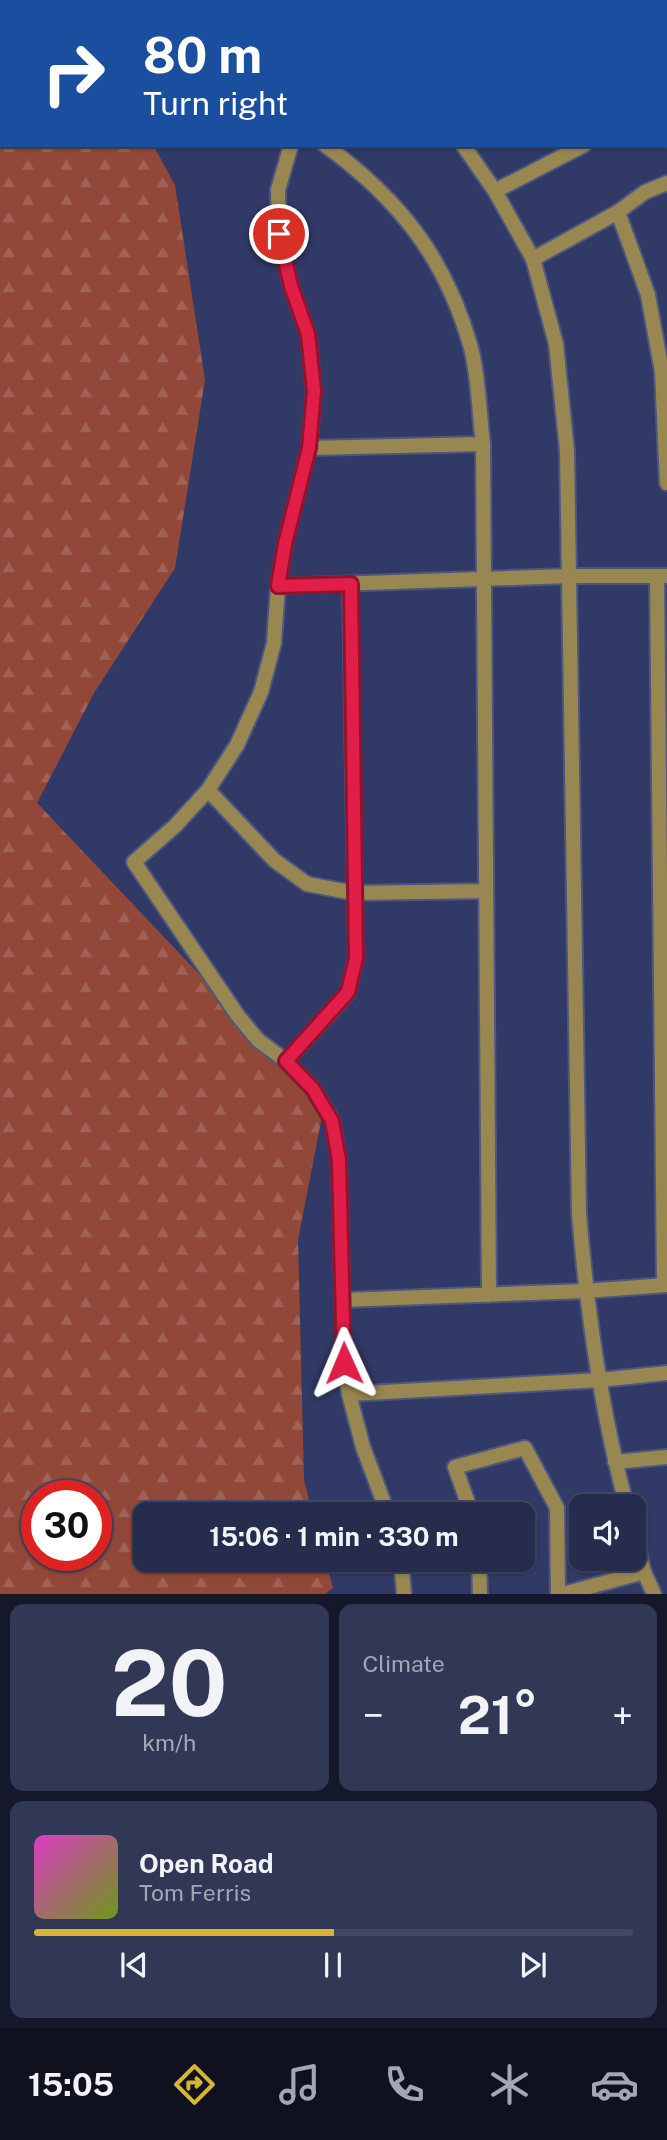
<!DOCTYPE html>
<meta charset="utf-8">
<style>
body{margin:0;font-family:"Public Sans",sans-serif;background:#313856;color:#f1f3f6;height:100vh;display:flex;flex-direction:column;font-size:26px;white-space:nowrap}
*{box-sizing:border-box;margin:0}
p{font-size:23px;color:#a3a7b5}
.icon{flex:none;width:38px;height:38px;fill:none;stroke:currentColor;stroke-width:2;stroke-linecap:round;stroke-linejoin:round}
.map{position:relative;height:1594px;overflow:hidden}
.drawer{display:flex;flex-direction:column;gap:10px;padding:10px;background:#14182a;flex:1}
.drawer>*{flex:none}
.guide{position:absolute;left:0px;top:0px;width:668px;height:147px;box-shadow:0 2px 5px #0004,0 0 0 2px #424864;background:#1a4fa0;color:#fff;overflow:hidden}
.controls{position:absolute;left:569px;top:1494px;display:grid;gap:14px}
.controls a{display:grid;place-items:center;width:77px;height:77px;border-radius:14px;background:#252c4c;box-shadow:0 2px 5px #0004,0 0 0 2px #424864;font-size:35px}
.speed{position:absolute;left:21px;top:1480px;display:flex;gap:14px;font-size:35px;font-weight:700;text-align:center}
.speed>*{display:grid;place-content:center;width:91px;height:91px;border-radius:50%;background:#252c4c;box-shadow:0 2px 5px #0004,0 0 0 2px #424864;line-height:1}
.speed .limit{border:10px solid #d22;background:#fff;color:#111}
.pin{position:absolute;display:grid;place-items:center;width:60px;height:60px;color:#fff;margin:-30px;border:4px solid #fff;border-radius:50%;box-shadow:0 2px 7px #0007}
.me{position:absolute;width:77px;margin:-38px;rotate:359deg;stroke-linejoin:round;filter:drop-shadow(0 0 5px #0008)}
.turn{display:flex;align-items:center;gap:24px;height:147px;padding:0 28px;font-size:32px}
.turn .icon{width:91px;height:91px;stroke-width:2.5}
.turn b{display:block;font-size:49px;line-height:60px}
.big{font-size:52px;font-weight:700;line-height:1.1}
.drawer .widget{flex:1;display:flex;flex-direction:column;justify-content:center;gap:10px;min-width:0;padding:0 24px;border-radius:14px;background:#313856}
.drawer .dial{align-items:center;gap:0}
.dial b{font-size:91px;line-height:1}
.song{display:flex;align-items:center;gap:21px}
.cover{width:84px;height:84px;border-radius:10px;background:linear-gradient(135deg,hsl(310 70% 55%),hsl(80 70% 35%))}
.played{height:7px;border-radius:4px;background:linear-gradient(90deg,#d6b534 50%,#424864 50%)}
.keys{display:flex;justify-content:space-around;direction:ltr}
.heat{display:flex;justify-content:space-between;align-items:center;font-size:38px;direction:ltr}
.drawer .tiles{flex:1;display:grid;gap:10px;grid-template-columns:1fr 1fr}
.widget:last-child{grid-column:span 2}
.trip{position:absolute;left:133px;top:1502px;width:402px;height:70px;border-radius:14px;background:#252c4c;box-shadow:0 2px 5px #0004,0 0 0 2px #424864;font-weight:700;line-height:70px;text-align:center}
.tabs{display:flex;height:112px;justify-content:space-around;align-items:center;background:#0f121e;color:#a3a7b5}
.tabs .icon{width:49px;height:49px}
.tabs .active{color:#d6b534}
.tabs b{font-size:32px;color:#f1f3f6}
.map>svg:first-child{display:block}
.forest{fill:url(#forest-firs);fill-rule:evenodd}
.lines{fill:none;stroke-linecap:round;stroke-linejoin:round}
.pedestrian-casing{stroke:#4e5780;stroke-width:18}
.minor-casing{stroke:#4e5780;stroke-width:18}
.tertiary-casing{stroke:#4e5780;stroke-width:18}
.pedestrian{stroke:#988750;stroke-width:14}
.minor{stroke:#988750;stroke-width:14}
.tertiary{stroke:#988750;stroke-width:14}
.route-casing{stroke:#92132f;stroke-width:18}
.route{stroke:#e11d48;stroke-width:12}
</style>
<div class="map">
<svg width="667" height="1594" viewBox="0 0 667 1594">
<defs>
<pattern id="forest-firs" width="22" height="20" patternUnits="userSpaceOnUse" patternTransform="scale(1.75)"><rect width="22" height="20" fill="#924838"/><path d="M5 1l3.5 6h-7zM16 11l3.5 6h-7z" fill="#a06256"/></pattern>
</defs>
<rect width="100%" height="100%" fill="#313a66"/>
<!-- forest -->
<path class="forest" d="M0,0L70,2H2V145H153L175,185L205,380L175,568L94,693L37,803L324,1106L298,1240L304,1480L313,1514H145V1559H325L333,1588L325,1594H0ZM37,1496H96V1556H37Z"/>
<g class="lines">
<defs>
<path id="pedestrian" d="M495,191L584,145
M349,1394L600,1380L667,1373"/>
<path id="minor" d="M437,0L440,2
M359,2L360,0
M500,2L501,0
M641,2L642,0
M291,145L278,190L279,235L291,286L308,334L314,391L309,448L285,544L278,586L274,643L261,692L237,745L208,790L175,826L134,862L238,1016L258,1040L286,1061L313,1089L332,1120L339,1160L344,1363L349,1394L363,1447L388,1514
M325,145C399,199 446,258 471,348C479,378 479,413 483,444L489,1295
M618,212L648,295L662,372L667,483
M533,259L618,212L645,192L667,183
M309,448L483,444
M657,576L664,1285
M278,586L570,576H667
M208,790L274,860L307,884L354,893L485,891
M286,1061L348,993L356,958L350,584
M343,1300L585,1291L667,1285
M615,1462L667,1457
M472,1514L455,1467L525,1448L557,1508L558,1594
M401,1559L404,1594
M479,1559L480,1594
M563,1594L644,1572"/>
<path id="tertiary" d="M216,0L220,2
M463,145L495,191L533,259L556,344L567,451L579,1213C587,1312 601,1411 627,1507
M634,1533L644,1572L654,1594"/>
</defs>
<!-- pedestrian casing -->
<use href="#pedestrian" class="pedestrian-casing"/>
<!-- minor casing -->
<use href="#minor" class="minor-casing"/>
<!-- tertiary casing -->
<use href="#tertiary" class="tertiary-casing"/>
<!-- pedestrian -->
<use href="#pedestrian" class="pedestrian"/>
<!-- minor -->
<use href="#minor" class="minor"/>
<!-- tertiary -->
<use href="#tertiary" class="tertiary"/>
</g>
<g class="lines">
<defs>
<path id="route" d="M279,234L291,286L308,334L314,391L309,448L285,544L278,586L351,584L356,958L348,992L286,1061L313,1089L332,1121L339,1160L344,1363"/>
</defs>
<!-- route casing -->
<use href="#route" class="route-casing"/>
<!-- route -->
<use href="#route" class="route"/>
</g>
</svg>
<div class="controls">
<a><svg class="icon" aria-label="sound" viewBox="0 0 24 24"><path d="M4 9h4l5-4v14l-5-4H4zM17 9q2 3 0 6"/></svg></a>
</div>
<div class="speed"><div class="limit">30</div></div>
<div class="pin" style="left:279px;top:234px;background:#d93025"><svg class="icon" aria-label="arrive" viewBox="0 0 24 24"><path d="M6 21V4h12l-3 4 3 4H6"/></svg></div>
<svg class="me" style="left:344px;top:1363px" viewBox="-20 -20 40 40"><path d="M0-17L14 15 0 8-14 15z" fill="#e11d48" stroke="#fff" stroke-width="4"/></svg>
<div class="trip">15:06 · 1 min · 330 m</div>
<div class="guide">
<div class="turn"><svg class="icon" aria-label="right" viewBox="0 0 24 24"><path d="M7 20v-9h11M14 6l5 5-5 5"/></svg><div><b>80 m</b>Turn right</div></div>
</div>
</div>
<section class="drawer">
<div class="tiles">
<div class="widget dial"><b>20</b><p>km/h</p></div>
<div class="widget"><p>Climate</p>
<div class="heat"><a>−</a><b class="big">21°</b><a>+</a></div>
</div>
<div class="widget">
<div class="song"><i class="cover"></i><div><b>Open Road</b><p>Tom Ferris</p></div></div>
<div class="played"></div>
<div class="keys"><svg class="icon" aria-label="previous" viewBox="0 0 24 24"><path d="M18 5L8 12l10 7zM5 5v14"/></svg><svg class="icon" aria-label="pause" viewBox="0 0 24 24"><path d="M8 5v14M16 5v14"/></svg><svg class="icon" aria-label="next" viewBox="0 0 24 24"><path d="M6 5l10 7-10 7zM19 5v14"/></svg></div>
</div>
</div>
</section>
<nav class="tabs">
<b>15:05</b>
<svg class="icon active" aria-label="directions" viewBox="0 0 24 24"><path d="M12 3l9 9-9 9-9-9zM9 14v-3h6M13 9l2 2-2 2"/></svg>
<svg class="icon" aria-label="music" viewBox="0 0 24 24"><path d="M9 18V5l10-2v13"/><circle cx="6" cy="18" r="3"/><circle cx="16" cy="16" r="3"/></svg>
<svg class="icon" aria-label="phone" viewBox="0 0 24 24"><path d="M5 4h4l2 5-3 2q2 4 5 5l2-3 5 2v4C11 20 4 13 5 4z"/></svg>
<svg class="icon" aria-label="climate" viewBox="0 0 24 24"><path d="M12 3v18M4 7l16 10M4 17L20 7"/></svg>
<svg class="icon" aria-label="car" viewBox="0 0 24 24"><path d="M5 17H2v-5l4-1 3-4h7l3 4 3 1v5h-3M9 17h6M6 11h13"/><circle cx="7" cy="17" r="2"/><circle cx="17" cy="17" r="2"/></svg>
</nav>
